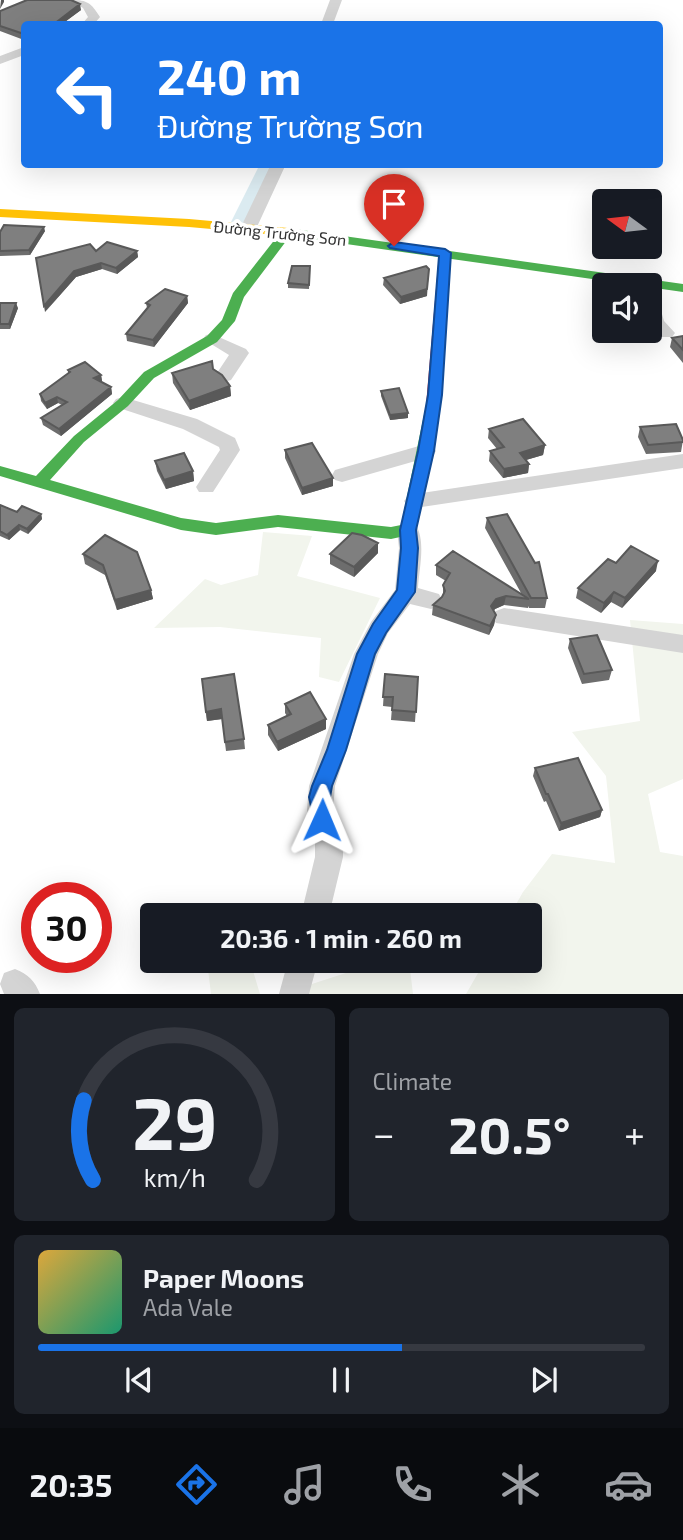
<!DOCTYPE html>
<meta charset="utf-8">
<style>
body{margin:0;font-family:"Exo 2",sans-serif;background:#20242c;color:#f1f3f6;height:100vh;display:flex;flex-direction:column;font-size:26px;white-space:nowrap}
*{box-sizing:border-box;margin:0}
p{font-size:23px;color:#9ea1a6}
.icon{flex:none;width:38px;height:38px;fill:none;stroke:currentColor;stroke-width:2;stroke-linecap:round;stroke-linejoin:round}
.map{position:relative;height:994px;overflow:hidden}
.sheet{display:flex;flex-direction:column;gap:14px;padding:14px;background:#0d0f14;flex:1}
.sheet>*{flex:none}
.guide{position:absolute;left:21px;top:21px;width:642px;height:147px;border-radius:7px;box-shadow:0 7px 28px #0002;background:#1a73e8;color:#fff;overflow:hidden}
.needle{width:46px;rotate:285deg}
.fabs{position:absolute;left:592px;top:189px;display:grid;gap:14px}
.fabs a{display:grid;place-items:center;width:70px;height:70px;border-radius:7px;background:#171b24;box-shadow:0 7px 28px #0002;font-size:35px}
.speed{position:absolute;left:21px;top:882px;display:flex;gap:14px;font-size:35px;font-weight:700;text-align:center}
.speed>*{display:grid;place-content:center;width:91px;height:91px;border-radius:50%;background:#171b24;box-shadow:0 7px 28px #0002;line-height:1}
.speed .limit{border:10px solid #d22;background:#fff;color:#111}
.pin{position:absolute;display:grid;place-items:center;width:60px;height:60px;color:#fff;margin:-72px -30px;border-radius:50% 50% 50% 0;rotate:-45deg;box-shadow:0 0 7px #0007}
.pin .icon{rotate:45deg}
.me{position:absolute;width:77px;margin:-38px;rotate:1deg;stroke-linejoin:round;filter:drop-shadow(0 0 5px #0008)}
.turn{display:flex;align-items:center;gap:24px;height:147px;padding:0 21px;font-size:32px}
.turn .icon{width:91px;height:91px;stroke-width:2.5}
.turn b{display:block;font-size:49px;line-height:60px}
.big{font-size:52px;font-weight:700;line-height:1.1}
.sheet .widget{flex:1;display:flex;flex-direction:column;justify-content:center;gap:10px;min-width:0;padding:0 24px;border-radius:10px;background:#20242c}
.sheet .dial{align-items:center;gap:0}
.dial svg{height:182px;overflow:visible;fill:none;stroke:#363941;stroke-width:7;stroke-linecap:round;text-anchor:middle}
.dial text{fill:#f1f3f6;stroke:none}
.song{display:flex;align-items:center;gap:21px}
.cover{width:84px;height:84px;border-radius:10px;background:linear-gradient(135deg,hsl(40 70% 55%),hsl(160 70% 35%))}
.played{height:7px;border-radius:4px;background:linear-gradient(90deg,#1a73e8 60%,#363941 60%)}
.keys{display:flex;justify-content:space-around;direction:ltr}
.heat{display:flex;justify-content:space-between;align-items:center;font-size:38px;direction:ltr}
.sheet .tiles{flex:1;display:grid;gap:14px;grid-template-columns:1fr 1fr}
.widget:last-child{grid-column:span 2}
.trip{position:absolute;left:140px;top:903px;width:402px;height:70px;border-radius:7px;background:#171b24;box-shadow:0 7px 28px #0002;font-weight:700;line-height:70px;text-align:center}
.tab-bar{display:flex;height:112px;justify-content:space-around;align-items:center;background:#090b0e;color:#9ea1a6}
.tab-bar .icon{width:49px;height:49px}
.tab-bar .active{color:#1a73e8}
.tab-bar b{font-size:32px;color:#f1f3f6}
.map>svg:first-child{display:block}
.green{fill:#f2f5ed}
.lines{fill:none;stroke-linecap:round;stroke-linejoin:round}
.canal{fill:#dbebf1;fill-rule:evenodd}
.street{fill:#d4d4d4;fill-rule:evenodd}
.fast{fill:#4caf50;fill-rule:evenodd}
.slow{fill:#ffc107;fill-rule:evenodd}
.jam{fill:#c62828;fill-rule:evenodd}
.wall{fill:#6d6d6d}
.shaded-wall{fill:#595959}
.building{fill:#7f7f7f;stroke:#595959;stroke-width:2}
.route{fill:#1a73e8;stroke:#114b97;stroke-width:2}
.labels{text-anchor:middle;stroke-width:7;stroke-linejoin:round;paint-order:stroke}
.far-street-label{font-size:16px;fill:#303030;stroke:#fff}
</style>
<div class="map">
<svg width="683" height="994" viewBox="0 0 683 994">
<rect width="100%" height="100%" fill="#fff"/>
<!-- green -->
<path class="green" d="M263,532L312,536L297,576L380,598L339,682L319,677L321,638L220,627L154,628L205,579L221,585L258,575Z
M630,620L683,624V779L648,794L660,852L683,856V994H466L485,961H530V915H510L523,892L552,854L615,863L606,776L572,732L640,721Z
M207,961H250L260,994H211Z
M383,961H409L413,994H281Z"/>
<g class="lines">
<!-- canal -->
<path class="canal" d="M260,164H277L244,232H230L228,228Z"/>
<!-- street -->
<path class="street" d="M71,0C88,0 91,3 100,17L94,24H82L88,17L83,8Z
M330,0H342L333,24H321Z
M24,47V55L0,64V56Z
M271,164H286L256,229L248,234L242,232L240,229Z
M649,295L658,300L664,321L675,333L672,337H660L649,325Z
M212,334L246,349L249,353L231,380L224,382L215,376L229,355L203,339L206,335Z
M123,397L197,419L235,438L240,450L213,492H199L196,487L220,450L219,447L183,429L116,407L113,403L116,399Z
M426,444L433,446L436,451L433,456L342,482L335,480L332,475L335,470Z
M683,454V468L415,508L408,506L404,501L408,496L415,494Z
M408,522L416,525C426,542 419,569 418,588L439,594L442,600L439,606L431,609L410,604L388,633L378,654L335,786L333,810L343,843V857L329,915H301L315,857V843L307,810L309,786L354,654L371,622L395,590L399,548L397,530L400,525Z
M504,608L683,635V653L496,623L492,617L496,611Z
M288,961H318L309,994H279Z
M15,969C28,974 35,981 40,994H4L0,984L4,973Z"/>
<!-- fast -->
<path class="fast" d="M287,228L683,284V292L290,236L244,297L235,321L217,342L154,378L128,406L84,442L50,480L181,518L216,523L278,515L391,527L401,525L426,405L433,400L440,405L416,530L414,534L391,539L278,527L216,535L181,530L0,476V466L36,476L74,436L118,400L144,372L207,336L222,320L233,293L283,229Z"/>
<!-- slow -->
<path class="slow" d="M0,209L189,219L288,228L294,232L288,236L189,227L0,217Z"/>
<!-- jam -->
<path class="jam" d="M445,249L451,253L440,405L433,410L426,405L439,253Z"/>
</g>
<!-- wall -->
<path class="wall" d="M81,10L62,24H24V40L0,31V11Z
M45,231L30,255L0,256V232Z
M96,251H137L138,257L117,274L102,269L76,277L45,312Z
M310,266L309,289L288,288V283Z
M384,278L427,296L400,304L383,285Z
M187,296L188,303L154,347L127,341L126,334L147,308L146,303Z
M0,303L18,308L10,329H0Z
M683,336V363L670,347L672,338Z
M213,369L230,386L231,396L190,410L173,383L172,373Z
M68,370L101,375L102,381L101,382L111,387L112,394L61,436L43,425L41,418L62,405L58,403L47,409L41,401L40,394L68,374Z
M381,391L408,418L390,420L381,396Z
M640,427L683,440L681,452L646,454L638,437Z
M489,429L545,445L543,455L526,460L529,464L528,473L503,478L489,461L490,451L497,449L488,438Z
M285,450L333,486L302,495L285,458Z
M155,461L193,471L194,481L166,489L157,471Z
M0,505L17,512L41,514L42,519L28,534L20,530L9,540L0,536Z
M487,518L547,598L545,608H529L528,606V608L504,605L495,609L493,611L496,615L494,625L489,635L432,615L433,605L443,596V585L446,581L436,575V565L521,593L485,528Z
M378,543V553L354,577L330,564V554Z
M83,554L151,590L153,599L117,610L105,575L85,564Z
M616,563L656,571L622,608L611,602L601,613L576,598L578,588Z
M570,639L612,670L609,680L582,684L568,648Z
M385,674L418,677L415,722L391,720L392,707L383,706Z
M202,679L244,739L245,749L226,751L222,719L207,721Z
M285,704L326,719V729L278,751L268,735V725L287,716L285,713Z
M535,768L602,810L600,817L559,831L546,801L544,802L533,776Z"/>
<!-- shaded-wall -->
<path class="shaded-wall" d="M1,0H4V2L0,9Z
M80,4L81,10L62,24H54Z
M44,227L45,231L30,255L29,250Z
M137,251L138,257L117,274L116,268Z
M101,263L102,269L76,277L45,312L44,306L74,271Z
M429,269L427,296L400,304L401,297Z
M187,296L188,303L154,347L153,340Z
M16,303L18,308L10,329L9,324Z
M101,375L102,381L95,385L94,378Z
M230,386L231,396L190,410L189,401Z
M111,387L112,394L61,436L59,429Z
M57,397L58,403L47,409L45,403Z
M408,413V418L390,420V415Z
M545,445L543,455L519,462L520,453Z
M529,464L528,473L503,478L504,469Z
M193,471L194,481L166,489L164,480Z
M333,478V486L302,495V488Z
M41,514L42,519L28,534L27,529Z
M19,525L20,530L9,540L7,535Z
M378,543V553L354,577V567Z
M658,561L656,571L622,608L625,598Z
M151,590L153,599L117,610L115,600Z
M614,592L611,602L601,613L604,603Z
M506,596L504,605L495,609L490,616L491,606L496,599Z
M496,615L494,625L489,635L490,626Z
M221,709L222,719L207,721L206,712Z
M326,719V729L278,751L277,742Z
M602,810L600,817L559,831L561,823Z"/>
<!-- building -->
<path class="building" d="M27,0H71L80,4L54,24H24V34L0,26V11Z
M4,225L44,227L29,250L0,251V232Z
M107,242L137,251L116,268L101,263L74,271L44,306L36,258L90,244L96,251Z
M292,266H310L309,285L288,283Z
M426,266L429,269L427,289L401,297L384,278Z
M165,289L187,296L153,340L126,334L150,305L146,303Z
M0,303H16L9,324H0Z
M683,336V350L672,338Z
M212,361L213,369L222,375L230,386L189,401L172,373Z
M85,362L101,375L94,378L111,387L59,429L41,418L67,402L57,397L45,403L40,394L70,372L68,370Z
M399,388L408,413L390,415L381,391Z
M523,419L545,445L520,453L529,464L504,469L490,451L504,447L489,429Z
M676,424L683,440V442L648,445L640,427Z
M312,443L333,478L302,488L285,450Z
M184,453L193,471L164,480L155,461Z
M0,505L17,512L22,506L41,514L27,529L19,525L7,535L0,531Z
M507,514L535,563L539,562L547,598H531L487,518Z
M352,533L362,535L378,543L354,567L330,554Z
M105,535L137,552L151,590L115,600L103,565L83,554Z
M631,546L658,561L625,598L614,592L604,603L578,588L608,559L616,563Z
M453,551L529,599L506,596L496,599L491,606L496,615L490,626L433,605L442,597L445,591L443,585L450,573L436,565Z
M597,635L612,670L584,674L570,639Z
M234,674L244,739L225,742L221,709L206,712L202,679Z
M385,674L418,677L416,712L392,710L393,697H383Z
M310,692L326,719L277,742L268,725L291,714L285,704Z
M578,758L602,810L561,823L548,794H546L535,768Z"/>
<!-- route -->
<path class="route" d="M394,242L445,249L451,253L442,395L434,451L416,530L418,548L415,592L386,633L375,654L346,750L332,786L330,797L332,820L329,826L322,829L315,826L309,797L312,786L327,750L357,654L373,624L397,590L401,548L400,530L418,451L428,395L439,256L390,248L388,246Z"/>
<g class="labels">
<!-- far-street labels -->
<g class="far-street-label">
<text transform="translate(280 233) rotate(6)" y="6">Đường Trường Sơn</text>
</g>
</g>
</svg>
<div class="fabs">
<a><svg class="needle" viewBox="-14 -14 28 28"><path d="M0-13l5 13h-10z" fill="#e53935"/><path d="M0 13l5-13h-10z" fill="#9ea1a6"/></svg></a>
<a><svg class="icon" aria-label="sound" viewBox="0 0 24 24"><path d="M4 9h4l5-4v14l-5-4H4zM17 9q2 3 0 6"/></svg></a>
</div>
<div class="speed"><div class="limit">30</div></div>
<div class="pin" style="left:394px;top:246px;background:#d93025"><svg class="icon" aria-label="arrive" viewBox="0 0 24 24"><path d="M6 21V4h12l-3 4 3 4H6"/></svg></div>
<svg class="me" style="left:322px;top:820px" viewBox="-20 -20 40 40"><path d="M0-17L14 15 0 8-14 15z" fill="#1a73e8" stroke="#fff" stroke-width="4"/></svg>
<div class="trip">20:36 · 1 min · 260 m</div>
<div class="guide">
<div class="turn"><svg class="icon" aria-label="left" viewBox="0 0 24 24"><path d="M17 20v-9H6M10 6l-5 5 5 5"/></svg><div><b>240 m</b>Đường Trường Sơn</div></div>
</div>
</div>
<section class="sheet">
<div class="tiles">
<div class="widget dial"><svg viewBox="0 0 100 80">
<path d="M14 69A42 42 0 1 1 86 69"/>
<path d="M14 69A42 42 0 0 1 10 34" stroke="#1a73e8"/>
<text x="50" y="56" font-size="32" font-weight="700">29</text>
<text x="50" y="72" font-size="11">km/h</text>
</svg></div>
<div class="widget"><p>Climate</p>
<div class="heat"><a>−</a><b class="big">20.5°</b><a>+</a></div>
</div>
<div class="widget">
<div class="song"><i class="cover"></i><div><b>Paper Moons</b><p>Ada Vale</p></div></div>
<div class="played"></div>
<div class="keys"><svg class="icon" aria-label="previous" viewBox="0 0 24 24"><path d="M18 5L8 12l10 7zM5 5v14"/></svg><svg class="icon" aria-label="pause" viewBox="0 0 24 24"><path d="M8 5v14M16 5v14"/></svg><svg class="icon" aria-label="next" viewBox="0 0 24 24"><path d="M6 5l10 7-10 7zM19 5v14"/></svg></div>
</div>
</div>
</section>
<nav class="tab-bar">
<b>20:35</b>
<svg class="icon active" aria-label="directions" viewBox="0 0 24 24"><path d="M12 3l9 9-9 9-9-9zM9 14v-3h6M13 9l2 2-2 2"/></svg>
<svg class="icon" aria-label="music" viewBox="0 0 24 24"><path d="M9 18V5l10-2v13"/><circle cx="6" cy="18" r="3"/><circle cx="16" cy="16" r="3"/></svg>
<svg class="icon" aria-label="phone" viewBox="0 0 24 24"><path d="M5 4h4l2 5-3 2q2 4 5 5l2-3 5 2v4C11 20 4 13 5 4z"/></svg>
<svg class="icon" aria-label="climate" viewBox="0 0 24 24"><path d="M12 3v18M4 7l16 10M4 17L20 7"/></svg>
<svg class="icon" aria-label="car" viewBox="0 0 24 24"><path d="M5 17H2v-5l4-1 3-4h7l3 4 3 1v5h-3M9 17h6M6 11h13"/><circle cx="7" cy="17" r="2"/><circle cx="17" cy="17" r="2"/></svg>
</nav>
